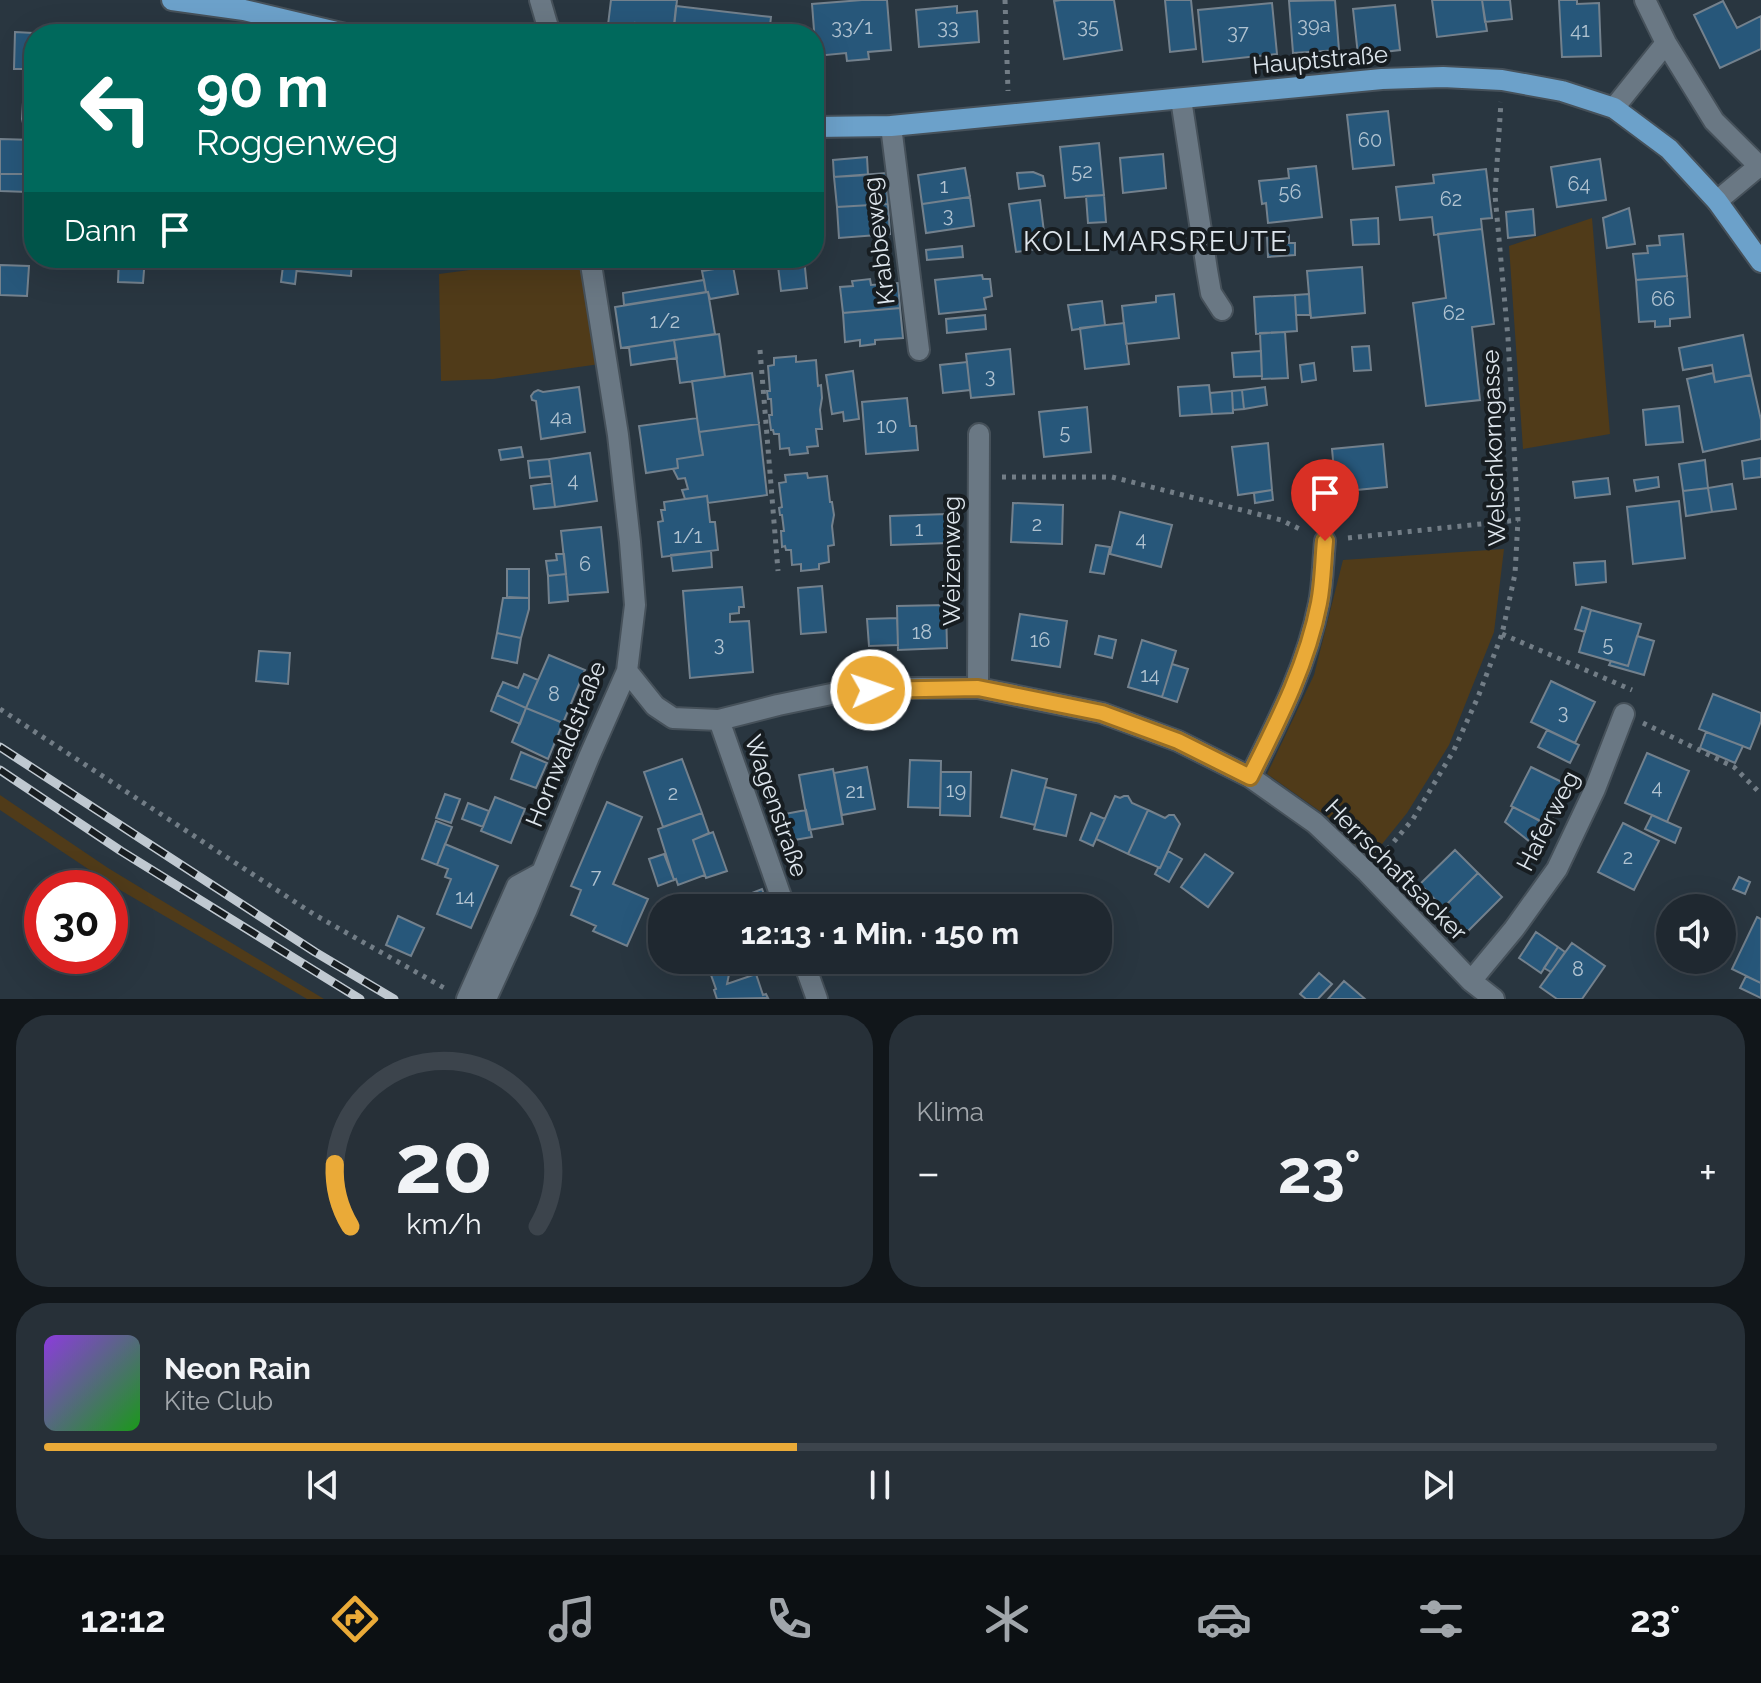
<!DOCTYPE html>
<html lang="de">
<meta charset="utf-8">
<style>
body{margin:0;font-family:Raleway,sans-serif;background:#273038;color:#f1f3f6;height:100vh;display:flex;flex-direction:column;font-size:30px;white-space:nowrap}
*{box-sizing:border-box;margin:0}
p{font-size:26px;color:#a1a6ab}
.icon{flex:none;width:44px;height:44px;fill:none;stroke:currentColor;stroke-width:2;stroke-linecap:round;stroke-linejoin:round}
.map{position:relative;height:999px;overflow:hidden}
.drawer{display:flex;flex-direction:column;gap:16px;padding:16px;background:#11161a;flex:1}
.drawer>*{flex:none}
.banner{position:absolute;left:24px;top:24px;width:800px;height:244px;border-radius:32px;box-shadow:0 8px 32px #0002,0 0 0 2px #3c444c;background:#00695c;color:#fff;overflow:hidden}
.controls{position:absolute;left:1656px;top:894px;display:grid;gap:16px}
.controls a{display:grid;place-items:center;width:80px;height:80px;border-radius:50%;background:#1f2830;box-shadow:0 8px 32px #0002,0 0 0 2px #3c444c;font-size:40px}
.speed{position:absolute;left:24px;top:870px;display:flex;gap:16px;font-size:40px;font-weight:700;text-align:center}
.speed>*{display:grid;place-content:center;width:104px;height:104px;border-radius:50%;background:#1f2830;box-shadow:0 8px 32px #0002,0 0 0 2px #3c444c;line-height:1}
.speed .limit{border:12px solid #d22;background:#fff;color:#111}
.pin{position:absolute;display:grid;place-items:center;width:68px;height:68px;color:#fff;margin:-82px -34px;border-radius:50% 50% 50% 0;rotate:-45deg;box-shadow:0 0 8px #0007}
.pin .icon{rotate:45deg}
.me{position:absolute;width:88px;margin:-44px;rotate:87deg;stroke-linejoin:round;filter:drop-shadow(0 0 6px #0008)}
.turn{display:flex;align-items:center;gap:28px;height:168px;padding:0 40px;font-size:36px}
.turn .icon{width:104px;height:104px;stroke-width:2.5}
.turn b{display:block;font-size:56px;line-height:68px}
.then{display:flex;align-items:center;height:76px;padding:0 40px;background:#0003;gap:16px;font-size:30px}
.big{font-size:60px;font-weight:700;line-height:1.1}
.drawer .widget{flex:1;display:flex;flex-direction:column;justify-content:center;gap:12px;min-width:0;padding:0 28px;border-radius:32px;background:#273038}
.drawer .dial{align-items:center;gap:0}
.dial svg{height:208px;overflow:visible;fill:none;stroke:#3c444c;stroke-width:7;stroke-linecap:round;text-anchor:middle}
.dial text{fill:#f1f3f6;stroke:none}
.song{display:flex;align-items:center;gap:24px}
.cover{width:96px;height:96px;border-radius:12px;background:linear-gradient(135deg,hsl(270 70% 55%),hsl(120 70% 35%))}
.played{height:8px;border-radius:4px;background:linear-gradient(90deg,#eaaa38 45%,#3c444c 45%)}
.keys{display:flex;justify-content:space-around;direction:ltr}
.heat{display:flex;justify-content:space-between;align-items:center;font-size:44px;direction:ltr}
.drawer .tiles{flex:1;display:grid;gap:16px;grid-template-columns:1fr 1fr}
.widget:last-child{grid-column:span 2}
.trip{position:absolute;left:648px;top:894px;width:464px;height:80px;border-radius:32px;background:#1f2830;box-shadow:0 8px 32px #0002,0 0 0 2px #3c444c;font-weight:700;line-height:80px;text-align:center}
.dock{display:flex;height:128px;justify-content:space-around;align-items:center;background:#0c1013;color:#a1a6ab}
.dock .icon{width:56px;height:56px}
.dock .selected{color:#eaaa38}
.dock b{font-size:36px;color:#f1f3f6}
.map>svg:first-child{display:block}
.green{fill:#503b19}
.building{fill:#27577a;stroke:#73818d;stroke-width:2}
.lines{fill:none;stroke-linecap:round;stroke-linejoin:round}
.minor-casing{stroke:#46515a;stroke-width:24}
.major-casing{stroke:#46515a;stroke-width:24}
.path{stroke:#727d86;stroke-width:5;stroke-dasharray:4 6;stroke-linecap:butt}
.minor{stroke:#6a7884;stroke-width:20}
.major{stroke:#6ca1ca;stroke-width:20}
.rail-casing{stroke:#c0c9d1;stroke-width:9}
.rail{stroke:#171d21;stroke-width:6;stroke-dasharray:18;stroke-linecap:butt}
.route-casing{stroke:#986e24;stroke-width:20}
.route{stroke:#eaaa38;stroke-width:14}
.labels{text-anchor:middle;stroke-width:8;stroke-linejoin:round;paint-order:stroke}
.number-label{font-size:20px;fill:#b0c2d0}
.street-label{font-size:24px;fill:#dee6ed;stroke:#171d21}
.quarter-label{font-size:28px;letter-spacing:2px;fill:#dee6ed;stroke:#171d21}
</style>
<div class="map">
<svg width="1761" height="999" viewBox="0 0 1761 999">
<rect width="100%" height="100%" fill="#293640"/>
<!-- green -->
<path class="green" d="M1592,218L1610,434L1523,449L1509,246Z
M562,258H590L607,363L493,379L441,381L439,274Z
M1504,549L1494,632L1449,745L1407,813L1370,859L1328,817L1267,774L1314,675L1343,560Z
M0,795L108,868L324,999H307L115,887L0,810Z"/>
<!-- building -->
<path class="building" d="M611,0H677L674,28L635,23V28L608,25Z
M862,0H887L891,50L868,52L869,59L847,61L846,53L816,56L812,4Z
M1061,0H1114L1122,50L1064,59L1054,1Z
M1165,0H1191L1196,49L1170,52Z
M1335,0L1339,50L1293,53L1289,1Z
M1432,0H1482L1487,31L1437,37Z
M1482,0H1510L1512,19L1485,22Z
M1559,0H1577V4L1599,3L1601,56L1562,57Z
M1723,1L1737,28L1761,16V49L1720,68L1694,15Z
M1272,3L1277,54L1203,62L1198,10Z
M1395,5L1400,50L1358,55L1353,9Z
M676,6L771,17L769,34H673Z
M957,6V13L977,11L979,42L919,47L916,10Z
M15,32L52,34H34V69H14Z
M25,69H34V140H27L22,119Z
M1388,111L1394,165L1353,169L1347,115Z
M0,139L34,140V174H0Z
M1099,143L1104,195L1065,198L1060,147Z
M1163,154L1166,188L1123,193L1120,158Z
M867,157L868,175L834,177L833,160Z
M1600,159L1606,200L1557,207L1551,167Z
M1316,166L1322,217L1268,223L1266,203L1262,204L1259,181L1289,178L1288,169Z
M965,168L970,197L922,204L918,175Z
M1486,169L1492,218L1481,219L1482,229L1434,235L1432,217L1400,220L1396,187L1434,183L1433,175Z
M1033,172L1043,176L1045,186L1019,189L1017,173Z
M886,173L888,204L837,207L834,177Z
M0,174H27V192L0,191Z
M1104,195L1106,222L1088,223L1086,196Z
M970,197L974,226L926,233L922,204Z
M1040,200L1046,248L1016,252L1009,204Z
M888,204L890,234L839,238L837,207Z
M1629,208L1635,244L1607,248L1603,218Z
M1533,209L1535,235L1508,238L1506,212Z
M1378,218L1379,244L1353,245L1351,220Z
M1482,229L1494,324L1472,327L1480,400L1426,406L1413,303L1446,298L1438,234Z
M1683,234L1687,276L1636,280L1633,254L1648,253L1647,246L1660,245L1659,236Z
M1289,235V243H1295V255L1268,257L1267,236Z
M962,246L963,257L927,260L926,250Z
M119,258H145L143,283L118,282Z
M284,258H298L295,284L281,282Z
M298,258H352L351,276L297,271Z
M464,258H526V260L465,267Z
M700,258H732L733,266L702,271Z
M777,258H804L807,288L781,291Z
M0,265L29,266L27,296L0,295Z
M733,266L738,294L710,299L708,292H706L702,271Z
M1362,267L1365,313L1311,318L1307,271Z
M982,275L983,279H990L992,296L984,298L986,309L939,314L935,280Z
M1687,276L1690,317L1670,319V326L1655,327V321L1639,322L1636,280Z
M870,279L871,285L898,283L900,308L843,313L840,287L853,286L852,281Z
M704,280L706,292L624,305L623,293Z
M708,292L715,334L621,348L615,307Z
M1174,294L1179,338L1126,344L1122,306L1156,302V296Z
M1309,294L1310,315H1296L1295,295Z
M1295,295L1297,331L1256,334L1254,297Z
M1102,301L1105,325L1072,330L1068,305Z
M900,308L903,338L875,340V344L860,346V340L845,342L843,313Z
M985,315L986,329L947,333L946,319Z
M1124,323L1129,364L1085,369L1080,328Z
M1285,332L1288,378L1262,379L1260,333Z
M719,334L725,377L680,383L674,340Z
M1743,335L1751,375L1715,382L1712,365L1683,370L1679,348Z
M674,340L677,358L631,365L629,347Z
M1369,346L1371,370L1354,371L1352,347Z
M1010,349L1014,394L971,398L966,354Z
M1261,351L1262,376L1234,377L1232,353Z
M796,356V362L816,360L818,386L821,385L822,398L820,410L822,429H816L818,446L807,447L808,453L790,455L789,448L780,449L779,434H774L773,430H771L769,415H772L771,399H768L767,391H770L768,366L774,365V358Z
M967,362L970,390L943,393L940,365Z
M1314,363L1316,380L1302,382L1300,365Z
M853,371L859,419L844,421L843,412L832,414L826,375Z
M752,373L759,424L699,432L692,381Z
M1713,373L1715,382L1751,375L1761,420V439L1703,452L1687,379Z
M1209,385L1212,414L1180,416L1178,387Z
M579,387L585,432L541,439L536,401L532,400L531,396L534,392L538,390L543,392Z
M1265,387L1267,405L1244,409L1242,390Z
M1242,390L1244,409L1233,410L1232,391Z
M1232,391L1233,413L1212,414L1210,393Z
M907,398L910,426H916L918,450L866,454L862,402Z
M1679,406L1683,442L1646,445L1643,410Z
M1087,407L1091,452L1044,457L1039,412Z
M697,418L703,455L677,459L678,468L646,473L639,426Z
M759,424L767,495L708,503L707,496L685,499L682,490L688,489L685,478L678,479L673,469L678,468L677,459L703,455L699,432Z
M1268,443L1272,490L1238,495L1232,447Z
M1383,444L1387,487L1336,492L1332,449Z
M521,447L523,457L501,460L499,450Z
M590,453L597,501L555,507L549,459Z
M1761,458V477L1744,479L1742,461Z
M549,459L551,476L530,478L528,461Z
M1705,460L1708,488L1683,491L1679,464Z
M807,473L808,478L827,476L830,502H832L834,515L832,526L834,545L828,546L829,562L819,564V569L801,571V564L792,565L791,550H786L785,546L782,547L781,531H784L782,515H780L779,508L782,507L779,483L786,482L785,475Z
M1658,477L1659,487L1636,491L1634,480Z
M1608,478L1610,494L1575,498L1573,482Z
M552,483L555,507L534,509L531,486Z
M1732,484L1736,509L1712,512L1708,488Z
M1708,488L1712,512L1686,516L1683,491Z
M1272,490L1273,500L1255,503L1254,493Z
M707,496L710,522H715L718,550L662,557L658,522L663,521L661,510H665L664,502Z
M1679,501L1685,558L1633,564L1627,507Z
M1013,503L1063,505L1062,544L1011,542Z
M1120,512L1172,525L1161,567L1110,554Z
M947,514L948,543L891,545L890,516Z
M601,527L608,592L568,595L561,531Z
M1096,545L1110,547L1104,574L1090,572Z
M711,551L712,567L673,571L671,555Z
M556,554H564L566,574L548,576L546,561L557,560Z
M1605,561L1606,582L1576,585L1574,563Z
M507,569H529V598L507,597Z
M566,574L568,601L549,603L548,576Z
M822,586L826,632L801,634L798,588Z
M742,587L744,607H739V613L730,614V622L749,621L753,672L690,678L683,591Z
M503,598H529V609L521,638L497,633Z
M946,605L947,648L898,650L897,606Z
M1582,607L1591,610L1585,632L1575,629Z
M1591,610L1641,624L1628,666L1579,652Z
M1020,614L1067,621L1060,667L1012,660Z
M897,618L898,645L869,646L867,619Z
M497,633L521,638L517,663L492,658Z
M1099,636L1116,640L1112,658L1095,654Z
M1637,636L1654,641L1644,675L1609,665L1611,661L1628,666Z
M1142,640L1176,651L1162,697L1128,687Z
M259,651L290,653L288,684L256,681Z
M549,655L585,670L563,723L526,708Z
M1172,664L1188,669L1177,702L1162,697Z
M524,674L538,680L526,708L497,695L503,682L518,688Z
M1551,681L1595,702L1575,743L1531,722Z
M1713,694L1761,713V721L1750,749L1699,729Z
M497,695L526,708L520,724L491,711Z
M526,708L563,723L548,759L512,742Z
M1547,730L1579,745L1570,763L1538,747Z
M1706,732L1743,746L1735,763L1700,748Z
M521,752L547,763L536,788L511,779Z
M1647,753L1689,771L1667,822L1625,803Z
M682,759L702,813L663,827L644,772Z
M910,760L941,761L940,808L908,807Z
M867,767L875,809L842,815L834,773Z
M1531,767L1568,785L1549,825L1511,806Z
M833,769L843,824L809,830L799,775Z
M1012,770L1047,779L1035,825L1001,817Z
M941,772H971L970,816L940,815Z
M1045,787L1076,795L1066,836L1034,829Z
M445,794L460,799L451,823L436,818Z
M1115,796L1120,798L1124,796H1128L1132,803L1148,810L1128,854L1096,839Z
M495,797L525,809L511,843L481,831Z
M607,802L642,817L613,884L648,899L627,946L593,931L596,926L571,915L581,890L571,886Z
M468,803L489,811L483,827L462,819Z
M1513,807L1540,821L1530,842L1505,822Z
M806,810L812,837L794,840L785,814Z
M1148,810L1165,818L1169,815H1174L1180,824L1160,868L1128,854Z
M702,813L709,833L693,840L705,875L678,885L676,879L674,880L658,829Z
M1091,813L1105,819L1093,846L1080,840Z
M1652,815L1681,828L1675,843L1645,829Z
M436,821L452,827L437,865L422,859Z
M1623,823L1659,841L1634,890L1598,872Z
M713,832L727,871L706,878L693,840Z
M445,844L498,866L471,928L437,914L451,879L445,877L448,869L437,865Z
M1455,850L1478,873L1443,908L1420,884Z
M1168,851L1182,859L1169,882L1155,874L1158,868H1160Z
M664,854L674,880L658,886L649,859Z
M1205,854L1233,873L1208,907L1181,887Z
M1478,873L1502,897L1467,932L1443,908Z
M1739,877L1750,882L1745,894L1733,889Z
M762,889L769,908H743L739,898Z
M398,916L424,928L411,956L386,945Z
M1757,917L1761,919V983L1732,969Z
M1536,932L1558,947L1541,973L1519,958Z
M1572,943L1605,966L1582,999H1557L1540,987Z
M1558,947L1565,952L1551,972L1544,968Z
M710,960H732L727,984L756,974L763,995L766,994L768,998L717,999L714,990L716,989L706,961Z
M1319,973L1332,984L1318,999H1306L1300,994Z
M1746,976L1761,983V998L1740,988Z
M1344,981L1365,999H1328Z"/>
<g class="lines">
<defs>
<path id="minor" d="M540,0L550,34
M1645,0L1666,43L1714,121L1761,168
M1181,99L1207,270L1211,293L1222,310
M1614,108L1666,43
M891,126L919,350
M1717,201L1758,167
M627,671L655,706L673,718L719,720L778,705L841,692L902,688H978L1102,713L1178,741L1250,777L1315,823L1367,872L1471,981L1494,999
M978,688L979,434
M719,720L785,908
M1250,777C1278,721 1307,665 1319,603C1323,583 1323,561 1325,541
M803,960L817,999
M1471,981L1514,929L1557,869L1595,789L1624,714
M467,999L517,886L541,873
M486,999L527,909L589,757L627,671L635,605L630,542L618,435L590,258"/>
<path id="major" d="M172,0L244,10L345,34
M814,127L891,126L943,121L1382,79L1443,77L1502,80L1562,91L1614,108L1669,149L1717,201L1761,262"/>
</defs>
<!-- minor casing -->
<use href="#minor" class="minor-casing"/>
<!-- major casing -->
<use href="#major" class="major-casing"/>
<!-- path -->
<path class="path" d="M1005,0L1008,91
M760,350L778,571
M1002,477H1112L1281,520L1304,531
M1348,538L1518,520
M1502,634L1632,690
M0,709L315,915L446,989
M1643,723L1734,767L1761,794
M1381,857L1413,819L1454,750L1478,697L1502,634L1515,574L1518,520L1508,338L1495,195L1501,102"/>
<!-- minor -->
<use href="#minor" class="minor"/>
<!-- major -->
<use href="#major" class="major"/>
<defs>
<path id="rail" d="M0,747L315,952L394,999
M0,770L121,851L360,999"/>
</defs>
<!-- rail casing -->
<use href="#rail" class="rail-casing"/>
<!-- rail -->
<use href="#rail" class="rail"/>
</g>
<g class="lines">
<defs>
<path id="route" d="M871,690L978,688L1102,713L1178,741L1250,777C1278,721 1307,665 1319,603C1323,583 1323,561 1325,541"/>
</defs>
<!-- route casing -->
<use href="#route" class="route-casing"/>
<!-- route -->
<use href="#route" class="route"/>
</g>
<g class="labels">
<!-- number labels -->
<g class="number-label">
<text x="1314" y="32">39a</text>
<text x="1088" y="33">35</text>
<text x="852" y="34">33/1</text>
<text x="948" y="34">33</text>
<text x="1580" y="37">41</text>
<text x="1238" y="39">37</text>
<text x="1370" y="147">60</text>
<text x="1082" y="178">52</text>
<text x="1579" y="191">64</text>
<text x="944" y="193">1</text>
<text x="1290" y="199">56</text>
<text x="1451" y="206">62</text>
<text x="948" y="222">3</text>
<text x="1663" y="306">66</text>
<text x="1454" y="320">62</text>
<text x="665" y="328">1/2</text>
<text x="990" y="383">3</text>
<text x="561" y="424">4a</text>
<text x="887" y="433">10</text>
<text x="1065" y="439">5</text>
<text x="573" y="487">4</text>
<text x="1037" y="531">2</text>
<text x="919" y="536">1</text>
<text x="688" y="543">1/1</text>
<text x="1141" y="546">4</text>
<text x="585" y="571">6</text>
<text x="922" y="639">18</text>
<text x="1040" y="647">16</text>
<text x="719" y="651">3</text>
<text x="1608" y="651">5</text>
<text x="1150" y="682">14</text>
<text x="554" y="701">8</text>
<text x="1563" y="719">3</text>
<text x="1657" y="794">4</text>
<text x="956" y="797">19</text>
<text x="855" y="798">21</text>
<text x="673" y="800">2</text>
<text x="1628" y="864">2</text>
<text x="596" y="883">7</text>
<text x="465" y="904">14</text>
<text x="1578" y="976">8</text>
</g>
<!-- street labels -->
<g class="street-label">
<text transform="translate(1320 60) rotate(-5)" y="8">Hauptstraße</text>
<text transform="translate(879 241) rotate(-97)" y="8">Krabbeweg</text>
<text transform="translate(1494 448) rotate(-92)" y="8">Welschkorngasse</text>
<text transform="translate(952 561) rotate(-90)" y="8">Weizenweg</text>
<text transform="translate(566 744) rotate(-68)" y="8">Hornwaldstraße</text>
<text transform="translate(776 806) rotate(71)" y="8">Wagenstraße</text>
<text transform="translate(1548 821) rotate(-63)" y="8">Haferweg</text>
<text transform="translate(1396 870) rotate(45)" y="8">Herrschaftsacker</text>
</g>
<!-- quarter labels -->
<g class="quarter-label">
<text x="1156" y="251">KOLLMARSREUTE</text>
</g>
</g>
</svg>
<div class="controls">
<a><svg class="icon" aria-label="sound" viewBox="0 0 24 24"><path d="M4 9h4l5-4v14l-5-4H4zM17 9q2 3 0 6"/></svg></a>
</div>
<div class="speed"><div class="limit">30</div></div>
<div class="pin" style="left:1325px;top:541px;background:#d93025"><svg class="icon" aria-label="arrive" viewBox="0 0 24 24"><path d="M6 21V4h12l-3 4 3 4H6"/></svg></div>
<svg class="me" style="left:871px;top:690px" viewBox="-20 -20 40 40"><circle r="17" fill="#eaaa38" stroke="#fff" stroke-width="3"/><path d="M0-11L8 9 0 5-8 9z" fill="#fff"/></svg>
<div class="trip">12:13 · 1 Min. · 150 m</div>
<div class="banner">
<div class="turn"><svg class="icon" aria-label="left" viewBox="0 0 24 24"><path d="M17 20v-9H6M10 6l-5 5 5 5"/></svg><div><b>90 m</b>Roggenweg</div></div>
<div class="then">Dann<svg class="icon" aria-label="arrive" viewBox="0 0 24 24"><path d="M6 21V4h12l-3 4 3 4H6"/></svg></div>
</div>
</div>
<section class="drawer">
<div class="tiles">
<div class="widget dial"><svg viewBox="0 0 100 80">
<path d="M14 69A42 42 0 1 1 86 69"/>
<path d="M14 69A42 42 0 0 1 8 45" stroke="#eaaa38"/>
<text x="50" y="56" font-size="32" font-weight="700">20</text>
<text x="50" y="72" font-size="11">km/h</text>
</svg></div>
<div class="widget"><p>Klima</p>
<div class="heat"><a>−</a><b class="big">23°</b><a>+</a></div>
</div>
<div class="widget">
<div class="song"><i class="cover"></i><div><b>Neon Rain</b><p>Kite Club</p></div></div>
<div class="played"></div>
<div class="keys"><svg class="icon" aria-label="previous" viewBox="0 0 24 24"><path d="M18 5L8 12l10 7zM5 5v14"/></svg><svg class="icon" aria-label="pause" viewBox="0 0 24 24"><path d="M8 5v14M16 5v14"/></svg><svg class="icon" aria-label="next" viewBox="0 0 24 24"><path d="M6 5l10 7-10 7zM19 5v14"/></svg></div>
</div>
</div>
</section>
<nav class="dock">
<b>12:12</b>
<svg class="icon selected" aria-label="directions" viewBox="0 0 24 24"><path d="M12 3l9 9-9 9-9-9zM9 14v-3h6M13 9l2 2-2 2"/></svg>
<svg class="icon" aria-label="music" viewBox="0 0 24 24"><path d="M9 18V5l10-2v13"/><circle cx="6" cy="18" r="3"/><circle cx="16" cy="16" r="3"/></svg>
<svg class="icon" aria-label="phone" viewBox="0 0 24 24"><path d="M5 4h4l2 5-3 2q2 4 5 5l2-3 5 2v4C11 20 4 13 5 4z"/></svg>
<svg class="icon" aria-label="climate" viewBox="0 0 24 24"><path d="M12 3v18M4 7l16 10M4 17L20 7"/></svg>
<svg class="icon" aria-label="car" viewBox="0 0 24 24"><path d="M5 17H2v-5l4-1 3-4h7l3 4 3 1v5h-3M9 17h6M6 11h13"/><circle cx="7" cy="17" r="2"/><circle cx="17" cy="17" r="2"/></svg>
<svg class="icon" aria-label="filters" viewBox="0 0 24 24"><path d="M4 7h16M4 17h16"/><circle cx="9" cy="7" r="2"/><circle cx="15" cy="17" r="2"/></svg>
<b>23°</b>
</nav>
